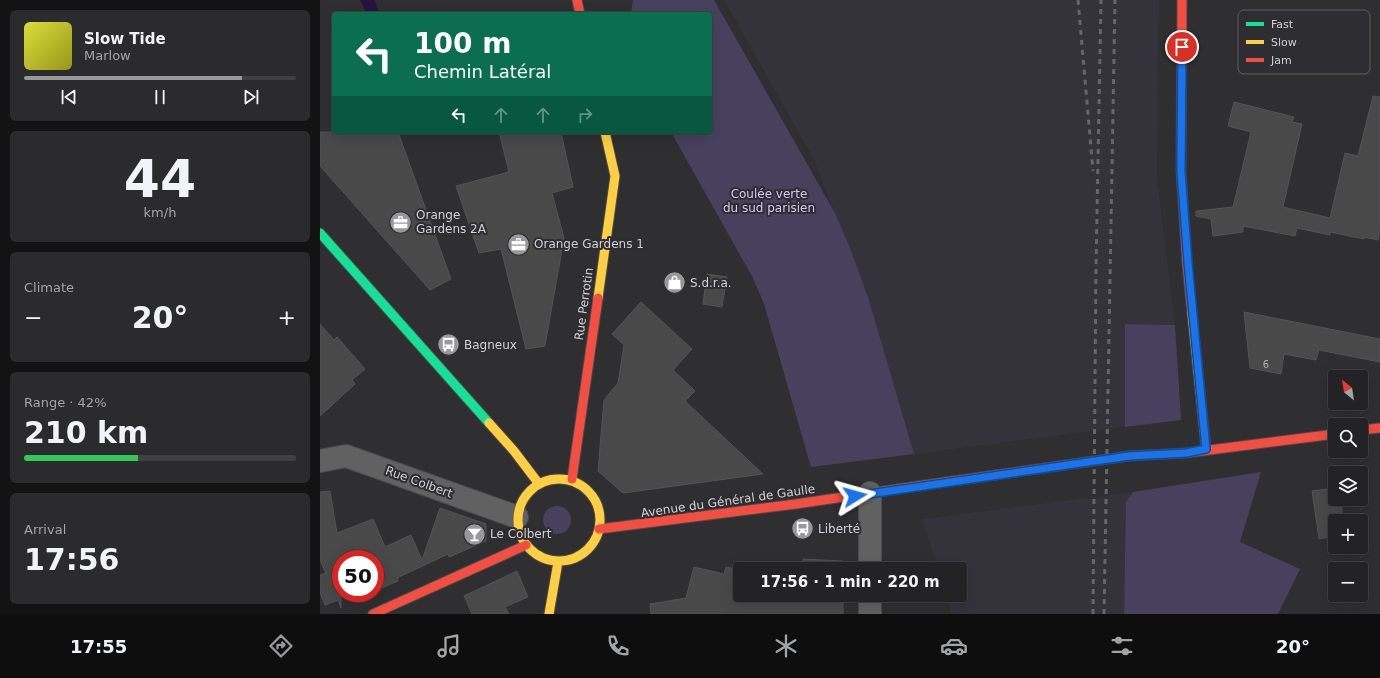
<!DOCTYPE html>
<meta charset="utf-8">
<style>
body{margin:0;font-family:"DejaVu Sans",sans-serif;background:#2b2a2c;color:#f1f3f6;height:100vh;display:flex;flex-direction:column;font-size:15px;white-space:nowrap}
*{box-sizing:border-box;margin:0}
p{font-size:13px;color:#a3a4a6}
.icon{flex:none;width:22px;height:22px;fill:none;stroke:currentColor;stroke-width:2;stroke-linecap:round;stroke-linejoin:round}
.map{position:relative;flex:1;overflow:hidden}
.panel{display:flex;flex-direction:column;gap:10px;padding:10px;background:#131314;width:320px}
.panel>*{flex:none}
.hud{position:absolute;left:12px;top:12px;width:380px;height:122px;border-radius:4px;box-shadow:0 4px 16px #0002,0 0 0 1px #403f41;background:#0b6e4f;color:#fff;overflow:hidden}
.needle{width:26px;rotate:330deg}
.tools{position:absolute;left:1008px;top:370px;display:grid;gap:8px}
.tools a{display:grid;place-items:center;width:40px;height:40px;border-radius:4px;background:#232224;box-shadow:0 4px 16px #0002,0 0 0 1px #403f41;font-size:20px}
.speed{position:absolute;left:12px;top:550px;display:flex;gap:8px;font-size:20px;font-weight:700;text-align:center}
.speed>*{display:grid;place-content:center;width:52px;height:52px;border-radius:50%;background:#232224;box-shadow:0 4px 16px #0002,0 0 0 1px #403f41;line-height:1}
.speed .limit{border:6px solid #d22;background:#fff;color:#111}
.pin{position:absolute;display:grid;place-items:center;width:34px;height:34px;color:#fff;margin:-17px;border:2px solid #fff;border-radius:50%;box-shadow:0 1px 4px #0007}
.me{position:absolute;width:44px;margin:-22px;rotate:82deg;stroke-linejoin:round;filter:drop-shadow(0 0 3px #0008)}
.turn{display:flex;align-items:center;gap:14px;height:84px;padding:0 16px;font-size:18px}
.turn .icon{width:52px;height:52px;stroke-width:2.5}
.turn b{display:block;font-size:28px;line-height:34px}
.lanes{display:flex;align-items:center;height:38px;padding:0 16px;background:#0003;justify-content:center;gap:20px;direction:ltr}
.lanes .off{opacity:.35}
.big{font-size:30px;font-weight:800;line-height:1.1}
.panel .widget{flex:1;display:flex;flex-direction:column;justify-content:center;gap:6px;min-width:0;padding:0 14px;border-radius:6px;background:#2b2a2c}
.panel .dial{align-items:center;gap:0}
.dial b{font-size:52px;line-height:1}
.song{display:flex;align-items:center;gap:12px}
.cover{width:48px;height:48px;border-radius:6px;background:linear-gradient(135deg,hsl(60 70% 55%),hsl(60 70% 35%))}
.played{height:4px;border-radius:2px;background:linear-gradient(90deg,#98979a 80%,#403f41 80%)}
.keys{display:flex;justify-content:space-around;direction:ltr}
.heat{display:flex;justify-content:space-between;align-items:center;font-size:22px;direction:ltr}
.charge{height:6px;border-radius:3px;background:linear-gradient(90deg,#34c759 42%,#403f41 0)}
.trip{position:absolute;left:413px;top:562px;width:234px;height:40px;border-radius:4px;background:#232224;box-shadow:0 4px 16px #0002,0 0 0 1px #403f41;font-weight:800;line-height:40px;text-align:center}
.dock{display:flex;height:64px;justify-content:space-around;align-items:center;background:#0e0e0e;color:#a3a4a6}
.dock .icon{width:28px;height:28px}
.dock .active{color:#98979a}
.dock b{font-size:18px;color:#f1f3f6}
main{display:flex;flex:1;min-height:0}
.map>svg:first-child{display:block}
.built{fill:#34323b}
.green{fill:#48415e}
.water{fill:#23153d}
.building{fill:#49494a;stroke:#535354}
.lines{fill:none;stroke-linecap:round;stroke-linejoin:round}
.street-casing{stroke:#4c4b4d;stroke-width:24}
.fast-casing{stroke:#4c4b4d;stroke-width:11}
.slow-casing{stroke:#4c4b4d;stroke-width:11}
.jam-casing{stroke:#4c4b4d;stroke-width:11}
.street{stroke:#616162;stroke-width:22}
.fast{stroke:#16e098;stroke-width:9}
.slow{stroke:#ffcf43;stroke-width:9}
.jam{stroke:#f24e42;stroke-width:9}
.rail{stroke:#666567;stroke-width:3;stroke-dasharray:5 5;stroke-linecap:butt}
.jam-bridge-casing{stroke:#4c4b4d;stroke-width:11;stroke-linecap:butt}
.jam-bridge{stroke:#f24e42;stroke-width:9}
.route-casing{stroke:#114b97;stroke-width:10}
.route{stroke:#1a73e8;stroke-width:7}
.labels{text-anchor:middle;stroke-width:4;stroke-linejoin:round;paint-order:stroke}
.number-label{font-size:10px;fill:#afaeb1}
.park-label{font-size:12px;fill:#d3c8f7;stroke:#2e2d31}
.poi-label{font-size:12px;fill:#d1d0d3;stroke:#2e2d31;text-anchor:start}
.street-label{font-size:12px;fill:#d1d0d3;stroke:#2e2d31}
.key{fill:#2e2d31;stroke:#5f5e62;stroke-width:1}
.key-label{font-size:11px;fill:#d1d0d3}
</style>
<main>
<section class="panel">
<div class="widget">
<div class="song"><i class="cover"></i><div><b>Slow Tide</b><p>Marlow</p></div></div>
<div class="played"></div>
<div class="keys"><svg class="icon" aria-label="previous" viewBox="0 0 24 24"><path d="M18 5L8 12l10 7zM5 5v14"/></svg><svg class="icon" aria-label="pause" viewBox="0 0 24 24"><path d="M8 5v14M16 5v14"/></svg><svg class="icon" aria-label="next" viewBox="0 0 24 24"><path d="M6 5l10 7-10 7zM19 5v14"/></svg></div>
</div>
<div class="widget dial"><b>44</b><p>km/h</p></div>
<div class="widget"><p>Climate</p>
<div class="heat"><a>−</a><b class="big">20°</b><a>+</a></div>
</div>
<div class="widget"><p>Range · 42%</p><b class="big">210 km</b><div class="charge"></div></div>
<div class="widget"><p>Arrival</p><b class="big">17:56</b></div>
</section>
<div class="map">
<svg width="1060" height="614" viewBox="0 0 1060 614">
<rect width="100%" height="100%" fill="#2f2e30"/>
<!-- built -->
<path class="built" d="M404,0H839L837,176L855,325L805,324V427L594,454L549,300L494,160Z
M813,492L806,502L804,614H630V609L626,595H640V569H618L602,519Z"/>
<!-- green -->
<path class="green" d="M313,0H394L515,213L530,248L549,300L594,454L491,467L444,304L433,278L351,132H390V14H311Z
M805,324L855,325L861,420L805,427Z
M941,472L920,542L980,569L958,614H804L806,502L813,492Z
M223 520a14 14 0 1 1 28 0a14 14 0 1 1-28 0Z"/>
<!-- water -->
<path class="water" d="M40,0H55L59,14H47Z"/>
<!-- building -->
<path class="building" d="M1053,96L1060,97V229L1058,240L1044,237V239L1010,232V235L977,228L975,236L923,226V232L893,236L891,219L876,216V211L913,207L931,132L908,126L914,102L974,117L972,122L982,124L963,207L1010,218L1025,153L1038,156Z
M0,132H78L131,279L110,290L0,166Z
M179,132H241L253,187L232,193L244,238L225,346L206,349L181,249L159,253L136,186L189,172Z
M387,274L407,277L402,307L383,304Z
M321,302L372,349L353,370L375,391L365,401L443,474L303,493L278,471L284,400L298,383L304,345L292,334Z
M924,312L1060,339V362L999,350L996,360L964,354L961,374L930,368Z
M0,324L14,340L17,337L45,369L32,380L35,384L0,416Z
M1014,488L1015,499L1016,501H1021L1023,521H1015V536L999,539L992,491Z
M10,491L17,533L53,519L65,547L91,535L102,560L120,508L166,524V541L129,557L128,554L77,578L78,581L55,591V559H21V608L18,600L5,605L0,593V575L6,573L0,560V492Z
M483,559L523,561V569H483Z
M374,567L404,574L406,567L420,570V595H523V614H331L330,604L366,598Z
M197,571L208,597L185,607L189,614H152L144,596Z"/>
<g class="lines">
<defs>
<path id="street" d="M0,461L26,456L197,517
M550,493V569
M550,614V595"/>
<path id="fast" d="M0,233L169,423"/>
<path id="slow" d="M278,298L295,176L285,132
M872,313L886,449
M169,423L194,451L219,484
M198 520a41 41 0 1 1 82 0a41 41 0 1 1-82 0Z
M229,614L238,562"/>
<path id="jam" d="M257,0L260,14
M862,0L861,171L867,263L872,313
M1041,430L1060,428
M809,456L866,453L1015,434
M252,479L278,298
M279,529L476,504L598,486
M53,614L206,545"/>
</defs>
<!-- street casing -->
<use href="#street" class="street-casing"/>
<!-- fast casing -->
<use href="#fast" class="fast-casing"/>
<!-- slow casing -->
<use href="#slow" class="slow-casing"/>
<!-- jam casing -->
<use href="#jam" class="jam-casing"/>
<!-- street -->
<use href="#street" class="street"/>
<!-- fast -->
<use href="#fast" class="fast"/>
<!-- slow -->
<use href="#slow" class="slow"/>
<!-- jam -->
<use href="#jam" class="jam"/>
<!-- rail -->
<path class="rail" d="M758,0L773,171
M773,614L776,267L781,0
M784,614L795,0"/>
<defs>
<path id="jam-bridge" d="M598,486L809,456"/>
</defs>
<!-- jam-bridge casing -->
<use href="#jam-bridge" class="jam-bridge-casing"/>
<!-- jam-bridge -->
<use href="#jam-bridge" class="jam-bridge"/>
</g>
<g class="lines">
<defs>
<path id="route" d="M535,496L809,456L866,453L886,449L868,263L861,171L862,47"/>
</defs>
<!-- route casing -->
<use href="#route" class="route-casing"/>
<!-- route -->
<use href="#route" class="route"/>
</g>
<!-- icons -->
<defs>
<symbol id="office-disc" viewBox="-11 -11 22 22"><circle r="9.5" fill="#98979a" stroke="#2e2d31"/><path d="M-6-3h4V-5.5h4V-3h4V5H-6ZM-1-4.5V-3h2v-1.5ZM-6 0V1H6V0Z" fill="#fff"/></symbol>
<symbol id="shop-disc" viewBox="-11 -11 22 22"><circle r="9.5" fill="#98979a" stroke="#2e2d31"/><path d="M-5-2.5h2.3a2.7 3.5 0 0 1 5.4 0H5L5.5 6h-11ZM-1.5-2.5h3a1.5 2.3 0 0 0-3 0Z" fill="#fff"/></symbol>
<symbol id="bus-disc" viewBox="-11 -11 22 22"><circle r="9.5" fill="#98979a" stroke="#2e2d31"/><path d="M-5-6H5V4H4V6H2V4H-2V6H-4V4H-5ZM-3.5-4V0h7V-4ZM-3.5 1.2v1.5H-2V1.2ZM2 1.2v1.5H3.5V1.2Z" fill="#fff"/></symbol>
<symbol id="bar-disc" viewBox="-11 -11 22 22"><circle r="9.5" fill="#98979a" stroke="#2e2d31"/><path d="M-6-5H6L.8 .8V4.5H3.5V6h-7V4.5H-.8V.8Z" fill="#fff"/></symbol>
</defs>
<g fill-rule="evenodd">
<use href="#office-disc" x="68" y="210" width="25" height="25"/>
<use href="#office-disc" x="186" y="232" width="25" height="25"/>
<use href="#shop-disc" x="342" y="270" width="25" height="25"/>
<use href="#bus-disc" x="116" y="332" width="25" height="25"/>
<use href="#bus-disc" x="470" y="516" width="25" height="25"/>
<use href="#bar-disc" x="142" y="522" width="25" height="25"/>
</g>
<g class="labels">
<!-- number labels -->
<g class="number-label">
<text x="946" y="368">6</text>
</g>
<!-- park labels -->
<g class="park-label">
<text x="449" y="198">Coulée verte<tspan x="449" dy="14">du sud parisien</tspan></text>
</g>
<!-- poi labels -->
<g class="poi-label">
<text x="96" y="219">Orange<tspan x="96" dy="14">Gardens 2A</tspan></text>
<text x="214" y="248">Orange Gardens 1</text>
<text x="370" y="287">S.d.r.a.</text>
<text x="144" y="349">Bagneux</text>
<text x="498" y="533">Liberté</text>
<text x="170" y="538">Le Colbert</text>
</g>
<!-- street labels -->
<g class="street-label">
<text transform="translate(264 304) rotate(-82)" y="4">Rue Perrotin</text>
<text transform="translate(99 482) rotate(20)" y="4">Rue Colbert</text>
<text transform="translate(408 501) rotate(-8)" y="4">Avenue du Général de Gaulle</text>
</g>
</g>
<!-- legend -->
<rect x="918" y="10" width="132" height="64" rx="6" class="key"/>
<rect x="926" y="22" width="18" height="4" fill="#16e098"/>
<rect x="926" y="40" width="18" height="4" fill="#ffcf43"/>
<rect x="926" y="58" width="18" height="4" fill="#f24e42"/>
<g class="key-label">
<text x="951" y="28">Fast</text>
<text x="951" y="46">Slow</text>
<text x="951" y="64">Jam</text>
</g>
</svg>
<div class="tools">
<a><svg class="needle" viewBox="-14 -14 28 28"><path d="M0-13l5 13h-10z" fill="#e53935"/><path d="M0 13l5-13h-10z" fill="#a3a4a6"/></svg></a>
<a><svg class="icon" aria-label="search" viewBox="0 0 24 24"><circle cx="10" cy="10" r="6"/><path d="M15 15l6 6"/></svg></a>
<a><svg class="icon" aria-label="layers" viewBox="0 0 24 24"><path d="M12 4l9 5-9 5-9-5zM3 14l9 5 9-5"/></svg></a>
<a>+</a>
<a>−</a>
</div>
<div class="speed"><div class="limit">50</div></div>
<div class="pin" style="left:862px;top:47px;background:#d93025"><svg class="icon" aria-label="arrive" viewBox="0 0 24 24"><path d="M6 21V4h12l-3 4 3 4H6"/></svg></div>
<svg class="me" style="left:535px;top:496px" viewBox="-20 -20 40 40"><path d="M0-17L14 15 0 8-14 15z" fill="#1a73e8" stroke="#fff" stroke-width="4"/></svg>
<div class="trip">17:56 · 1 min · 220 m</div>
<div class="hud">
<div class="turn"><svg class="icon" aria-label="left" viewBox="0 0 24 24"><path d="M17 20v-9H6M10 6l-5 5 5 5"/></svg><div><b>100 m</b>Chemin Latéral</div></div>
<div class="lanes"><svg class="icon" aria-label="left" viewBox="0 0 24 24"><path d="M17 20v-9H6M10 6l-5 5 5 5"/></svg><svg class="icon off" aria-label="ahead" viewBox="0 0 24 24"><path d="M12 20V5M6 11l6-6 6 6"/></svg><svg class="icon off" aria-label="ahead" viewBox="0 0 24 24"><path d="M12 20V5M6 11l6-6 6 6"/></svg><svg class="icon off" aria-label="right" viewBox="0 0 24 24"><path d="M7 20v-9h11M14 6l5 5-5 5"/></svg></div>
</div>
</div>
</main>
<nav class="dock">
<b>17:55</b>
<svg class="icon active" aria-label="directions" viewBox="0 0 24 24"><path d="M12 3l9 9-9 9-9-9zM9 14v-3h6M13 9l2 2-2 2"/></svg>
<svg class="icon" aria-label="music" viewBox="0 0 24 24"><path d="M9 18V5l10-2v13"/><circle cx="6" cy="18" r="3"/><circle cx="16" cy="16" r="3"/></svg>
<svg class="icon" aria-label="phone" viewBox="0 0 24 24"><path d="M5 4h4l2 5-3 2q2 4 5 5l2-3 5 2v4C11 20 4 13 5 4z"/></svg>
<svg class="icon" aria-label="climate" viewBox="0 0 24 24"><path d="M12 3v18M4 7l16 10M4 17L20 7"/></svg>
<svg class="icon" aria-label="car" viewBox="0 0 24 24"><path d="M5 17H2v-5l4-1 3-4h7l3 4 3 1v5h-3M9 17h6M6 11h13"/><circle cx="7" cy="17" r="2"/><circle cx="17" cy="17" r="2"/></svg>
<svg class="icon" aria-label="filters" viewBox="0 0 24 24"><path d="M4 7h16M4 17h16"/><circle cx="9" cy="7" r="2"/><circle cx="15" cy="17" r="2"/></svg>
<b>20°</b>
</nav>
